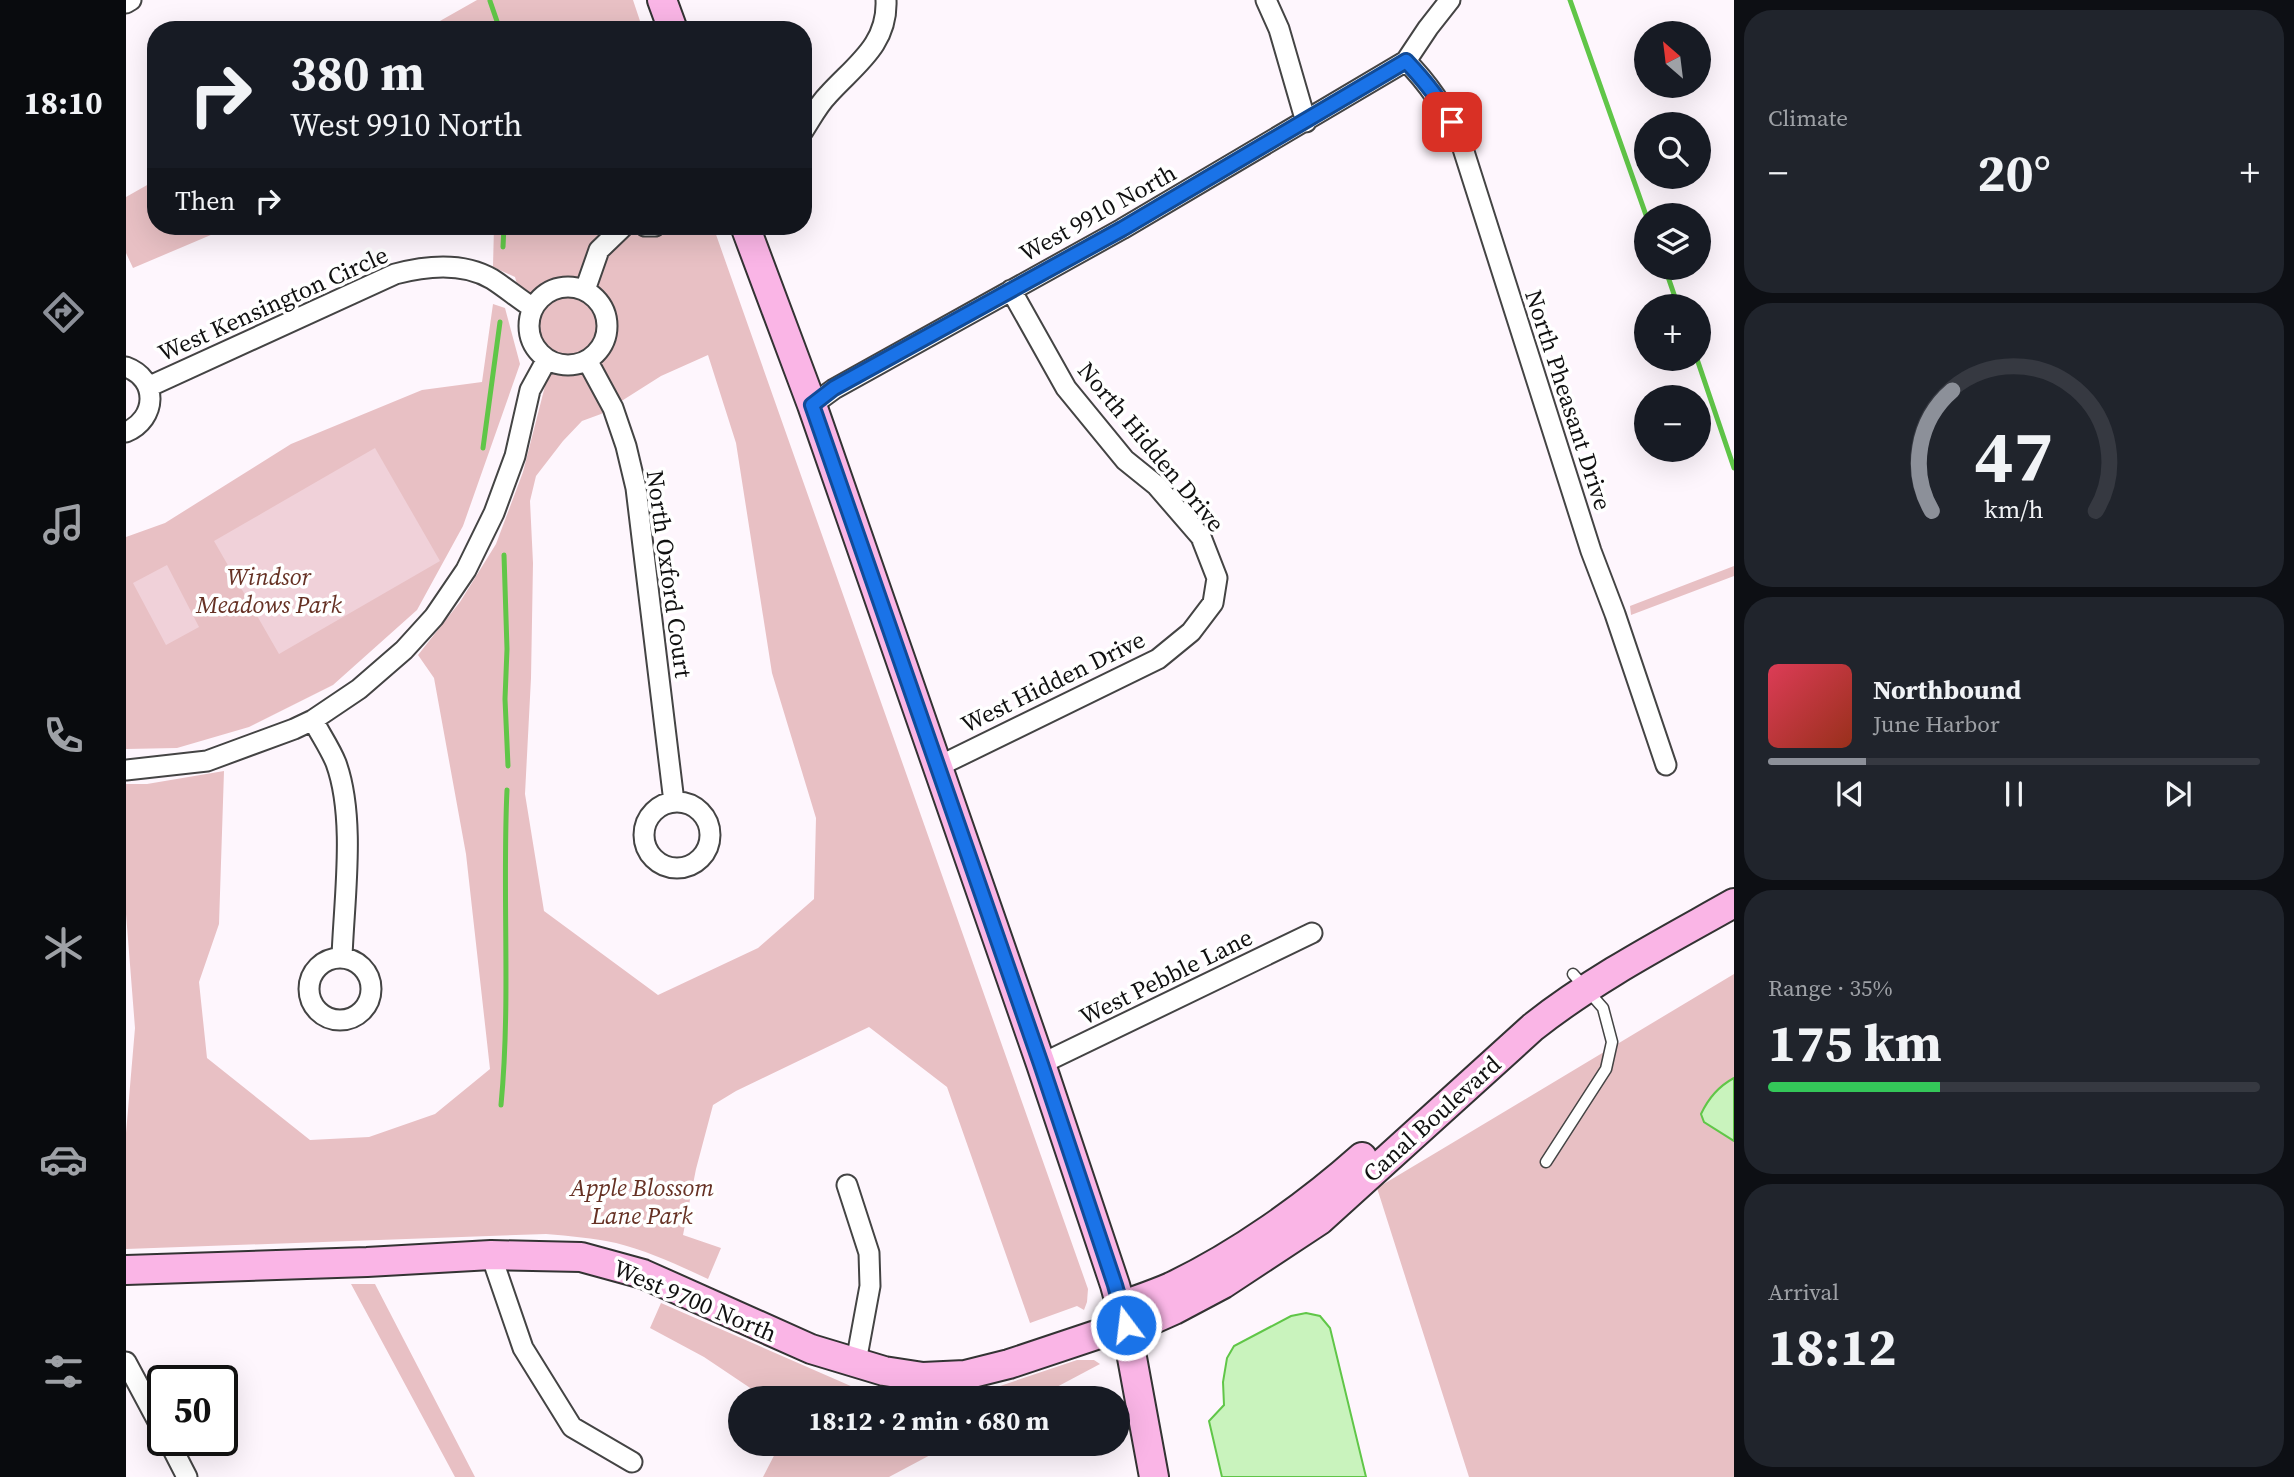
<!DOCTYPE html>
<meta charset="utf-8">
<style>
body{margin:0;font-family:"Source Serif 4",serif;background:#20242c;color:#f1f3f6;height:100vh;display:flex;flex-direction:column;font-size:26px;white-space:nowrap}
*{box-sizing:border-box;margin:0}
p{font-size:23px;color:#9ea1a6}
.icon{flex:none;width:38px;height:38px;fill:none;stroke:currentColor;stroke-width:2;stroke-linecap:round;stroke-linejoin:round}
.map{position:relative;flex:1;overflow:hidden}
.drawer{display:flex;flex-direction:column;gap:10px;padding:10px;background:#0d0f14;width:560px}
.drawer>*{flex:none}
.hud{position:absolute;left:21px;top:21px;width:665px;height:214px;border-radius:28px;box-shadow:0 7px 28px #0002;background:#171b24;color:#f1f3f6;overflow:hidden}
.needle{width:46px;rotate:332deg}
.controls{position:absolute;left:1508px;top:21px;display:grid;gap:14px}
.controls a{display:grid;place-items:center;width:77px;height:77px;border-radius:50%;background:#171b24;box-shadow:0 7px 28px #0002;font-size:35px}
.speed{position:absolute;left:21px;top:1365px;display:flex;gap:14px;font-size:35px;font-weight:700;text-align:center}
.speed>*{display:grid;place-content:center;width:91px;height:91px;border-radius:50%;background:#171b24;box-shadow:0 7px 28px #0002;line-height:1}
.speed .limit{border:4px solid #111;border-radius:10px;background:#fff;color:#111}
.pin{position:absolute;display:grid;place-items:center;width:60px;height:60px;color:#fff;margin:-30px;border-radius:14px;box-shadow:0 4px 10px #0006}
.me{position:absolute;width:77px;margin:-38px;rotate:345deg;stroke-linejoin:round;filter:drop-shadow(0 0 5px #0008)}
.turn{display:flex;align-items:center;gap:24px;height:147px;padding:0 28px;font-size:32px}
.turn .icon{width:91px;height:91px;stroke-width:2.5}
.turn b{display:block;font-size:49px;line-height:60px}
.then{display:flex;align-items:center;height:66px;padding:0 28px;background:#0003;gap:14px;font-size:26px}
.big{font-size:52px;font-weight:700;line-height:1.1}
.drawer .tile{flex:1;display:flex;flex-direction:column;justify-content:center;gap:10px;min-width:0;padding:0 24px;border-radius:28px;background:#20242c}
.drawer .dial{align-items:center;gap:0}
.dial svg{height:182px;overflow:visible;fill:none;stroke:#363941;stroke-width:7;stroke-linecap:round;text-anchor:middle}
.dial text{fill:#f1f3f6;stroke:none}
.song{display:flex;align-items:center;gap:21px}
.cover{width:84px;height:84px;border-radius:10px;background:linear-gradient(135deg,hsl(350 70% 55%),hsl(10 70% 35%))}
.played{height:7px;border-radius:4px;background:linear-gradient(90deg,#8c9099 20%,#363941 20%)}
.keys{display:flex;justify-content:space-around;direction:ltr}
.heat{display:flex;justify-content:space-between;align-items:center;font-size:38px;direction:ltr}
.charge{height:10px;border-radius:5px;background:linear-gradient(90deg,#34c759 35%,#363941 0)}
.trip{position:absolute;left:602px;top:1386px;width:402px;height:70px;border-radius:35px;background:#171b24;box-shadow:0 7px 28px #0002;font-weight:700;line-height:70px;text-align:center}
main{display:flex;flex:1;min-height:0}
.menu{display:flex;flex-direction:column;width:126px;justify-content:space-around;align-items:center;background:#090b0e;color:#9ea1a6}
.menu .icon{width:49px;height:49px}
.menu .selected{color:#8c9099}
.menu b{font-size:32px;color:#f1f3f6}
.map>svg:first-child{display:block}
.green{fill:#e8c0c4;fill-rule:evenodd}
.pitch{fill:#f0d1d9}
.water{fill:#c9f3bd;stroke:#60c648;stroke-width:2}
.lines{fill:none;stroke-linecap:round;stroke-linejoin:round}
.stream{stroke:#60c648;stroke-width:5}
.lane-casing{stroke:#444;stroke-width:13}
.street-casing{stroke:#444;stroke-width:23}
.secondary-casing{stroke:#333;stroke-width:32}
.lane{stroke:#fff;stroke-width:10}
.street{stroke:#fff;stroke-width:19}
.secondary{stroke:#fab5e6;stroke-width:28}
.route-casing{stroke:#114b97;stroke-width:18}
.route{stroke:#1a73e8;stroke-width:12}
.labels{text-anchor:middle;stroke-width:7;stroke-linejoin:round;paint-order:stroke}
.street-label{font-size:24px;fill:#111;stroke:#fff}
.park-label{font-size:24px;font-style:italic;fill:#663124;stroke:#fff}
</style>
<main>
<nav class="menu">
<b>18:10</b>
<svg class="icon selected" aria-label="directions" viewBox="0 0 24 24"><path d="M12 3l9 9-9 9-9-9zM9 14v-3h6M13 9l2 2-2 2"/></svg>
<svg class="icon" aria-label="music" viewBox="0 0 24 24"><path d="M9 18V5l10-2v13"/><circle cx="6" cy="18" r="3"/><circle cx="16" cy="16" r="3"/></svg>
<svg class="icon" aria-label="phone" viewBox="0 0 24 24"><path d="M5 4h4l2 5-3 2q2 4 5 5l2-3 5 2v4C11 20 4 13 5 4z"/></svg>
<svg class="icon" aria-label="climate" viewBox="0 0 24 24"><path d="M12 3v18M4 7l16 10M4 17L20 7"/></svg>
<svg class="icon" aria-label="car" viewBox="0 0 24 24"><path d="M5 17H2v-5l4-1 3-4h7l3 4 3 1v5h-3M9 17h6M6 11h13"/><circle cx="7" cy="17" r="2"/><circle cx="17" cy="17" r="2"/></svg>
<svg class="icon" aria-label="filters" viewBox="0 0 24 24"><path d="M4 7h16M4 17h16"/><circle cx="9" cy="7" r="2"/><circle cx="15" cy="17" r="2"/></svg>
</nav>
<div class="map">
<svg width="1608" height="1477" viewBox="0 0 1608 1477">
<rect width="100%" height="100%" fill="#fef6fd"/>
<!-- green -->
<path class="green" d="M351,0H507L517,30H298Z
M30,180V226H106L7,268L0,253V197Z
M368,226H587L962,1289L961,1302L958,1310L951,1306L904,1323L821,1087L743,1027L610,1091L587,1105L570,1169L557,1235L595,1248L582,1279C552,1265 522,1251 490,1243C467,1238 444,1236 420,1234L0,1249V1133L9,1028L0,914V784H21L98,771L93,924L73,982L81,1058L184,1140L243,1137L309,1114L364,1069L340,854L308,678L292,655L334,602L370,544L397,472L419,386L389,277L367,267ZM582,355L610,443L646,673L690,818L688,899L632,948L532,995L418,911L399,794L405,678L407,563L404,501L410,476L437,441L456,421L475,414L535,376Z
M367,304L379,308L394,364L337,526L291,610L207,685L123,727L51,748L0,749V537L39,523L165,444L296,390L356,382Z
M1608,566V576L1505,615L1504,606Z
M1608,974V1477H1343L1251,1188Z
M225,1284H249L349,1477H329Z
M535,1303L727,1387L775,1397L817,1398L859,1391L951,1360H968L974,1364L910,1398H639L578,1357L524,1328Z
M654,1444H825L763,1477H637Z"/>
<!-- pitch -->
<path class="pitch" d="M249,448L314,561L153,654L88,541Z
M41,565L73,627L40,645L7,583Z"/>
<!-- water -->
<path class="water" d="M1608,1078V1141L1578,1122L1575,1114C1582,1099 1593,1086 1608,1078Z
M1180,1313L1194,1316L1204,1328L1240,1477H1096L1083,1421L1098,1405L1097,1382L1101,1358L1108,1346L1165,1316Z"/>
<g class="lines">
<!-- stream -->
<path class="stream" d="M1444,0L1521,218
M364,1L374,30
M377,247L378,226
M1539,268L1552,306
M1571,359L1608,468
M357,448L374,322
M378,555L381,649L379,699L382,766
M375,1105C385,1000 376,895 381,790"/>
<defs>
<path id="lane" d="M1420,1162L1480,1069L1486,1042L1477,1008L1447,974"/>
<path id="street" d="M1140,0L1153,29L1180,122
M0,3L5,0
M1280,61C1303,84 1318,108 1333,136L1465,551L1489,614L1540,765
M677,131C685,119 692,105 702,95C729,65 762,45 760,0
M519,226H529
M403 326a39 39 0 1 1 78 0a39 39 0 1 1-78 0Z
M459,290L473,250L498,226
M461,360L487,408L500,446L510,488L548,802
M0,367C33,379 31,419 0,432
M22,387L269,274C299,266 337,262 366,279C380,288 393,299 407,308
M686,405L708,389L996,229L1280,61L1302,28L1324,0
M187,720C194,734 204,748 210,763C230,818 218,899 216,957
M811,767L1032,659L1065,632L1087,603L1091,578L1075,537L1030,485L999,460L940,388L885,290
M0,770L81,761L168,729L187,720L233,689L278,650L308,617L340,570L368,513L389,456L404,390L421,359
M518 835a33 33 0 1 1 66 0a33 33 0 1 1-66 0Z
M183 989a31 31 0 1 1 62 0a31 31 0 1 1-62 0Z
M915,1064L1186,933
M721,1185L743,1253L744,1286L730,1362
M365,1255L397,1348L446,1427L506,1462
M0,1362L37,1431
M42,1440L61,1477"/>
<path id="secondary" d="M536,0L547,30
M619,226L686,405L915,1064L989,1285L1000,1325L1028,1477
M0,1270L241,1262L365,1255L455,1257L517,1274L685,1349L758,1371L797,1377L839,1375L883,1364L1000,1325
M995,1306C1011,1300 1029,1294 1045,1287C1112,1255 1181,1206 1236,1157
M1001,1331L1048,1310L1097,1284L1194,1220L1407,1027C1469,978 1539,942 1608,903"/>
</defs>
<!-- lane casing -->
<use href="#lane" class="lane-casing"/>
<!-- street casing -->
<use href="#street" class="street-casing"/>
<!-- secondary casing -->
<use href="#secondary" class="secondary-casing"/>
<!-- lane -->
<use href="#lane" class="lane"/>
<!-- street -->
<use href="#street" class="street"/>
<!-- secondary -->
<use href="#secondary" class="secondary"/>
</g>
<g class="lines">
<defs>
<path id="route" d="M1000,1325L989,1285L915,1064L686,405L708,388L996,229L1280,61C1298,80 1314,99 1326,122"/>
</defs>
<!-- route casing -->
<use href="#route" class="route-casing"/>
<!-- route -->
<use href="#route" class="route"/>
</g>
<g class="labels">
<!-- street labels -->
<g class="street-label">
<text transform="translate(972 213) rotate(-29)" y="8">West 9910 North</text>
<text transform="translate(147 304) rotate(-24)" y="8">West Kensington Circle</text>
<text transform="translate(1442 400) rotate(72)" y="8">North Pheasant Drive</text>
<text transform="translate(1025 447) rotate(50)" y="8">North Hidden Drive</text>
<text transform="translate(543 574) rotate(82)" y="8">North Oxford Court</text>
<text transform="translate(927 682) rotate(-26)" y="8">West Hidden Drive</text>
<text transform="translate(1040 977) rotate(-26)" y="8">West Pebble Lane</text>
<text transform="translate(1306 1119) rotate(-42)" y="8">Canal Boulevard</text>
<text transform="translate(569 1301) rotate(23)" y="8">West 9700 North</text>
</g>
<!-- park labels -->
<g class="park-label">
<text x="143" y="585">Windsor<tspan x="143" dy="28">Meadows Park</tspan></text>
<text x="516" y="1196">Apple Blossom<tspan x="516" dy="28">Lane Park</tspan></text>
</g>
</g>
</svg>
<div class="controls">
<a><svg class="needle" viewBox="-14 -14 28 28"><path d="M0-13l5 13h-10z" fill="#e53935"/><path d="M0 13l5-13h-10z" fill="#9ea1a6"/></svg></a>
<a><svg class="icon" aria-label="search" viewBox="0 0 24 24"><circle cx="10" cy="10" r="6"/><path d="M15 15l6 6"/></svg></a>
<a><svg class="icon" aria-label="layers" viewBox="0 0 24 24"><path d="M12 4l9 5-9 5-9-5zM3 14l9 5 9-5"/></svg></a>
<a>+</a>
<a>−</a>
</div>
<div class="speed"><div class="limit">50</div></div>
<div class="pin" style="left:1326px;top:122px;background:#d93025"><svg class="icon" aria-label="arrive" viewBox="0 0 24 24"><path d="M6 21V4h12l-3 4 3 4H6"/></svg></div>
<svg class="me" style="left:1000px;top:1325px" viewBox="-20 -20 40 40"><circle r="17" fill="#1a73e8" stroke="#fff" stroke-width="3"/><path d="M0-11L8 9 0 5-8 9z" fill="#fff"/></svg>
<div class="trip">18:12 · 2 min · 680 m</div>
<div class="hud">
<div class="turn"><svg class="icon" aria-label="right" viewBox="0 0 24 24"><path d="M7 20v-9h11M14 6l5 5-5 5"/></svg><div><b>380 m</b>West 9910 North</div></div>
<div class="then">Then<svg class="icon" aria-label="right" viewBox="0 0 24 24"><path d="M7 20v-9h11M14 6l5 5-5 5"/></svg></div>
</div>
</div>
<section class="drawer">
<div class="tile"><p>Climate</p>
<div class="heat"><a>−</a><b class="big">20°</b><a>+</a></div>
</div>
<div class="tile dial"><svg viewBox="0 0 100 80">
<path d="M14 69A42 42 0 1 1 86 69"/>
<path d="M14 69A42 42 0 0 1 23 16" stroke="#8c9099"/>
<text x="50" y="56" font-size="32" font-weight="700">47</text>
<text x="50" y="72" font-size="11">km/h</text>
</svg></div>
<div class="tile">
<div class="song"><i class="cover"></i><div><b>Northbound</b><p>June Harbor</p></div></div>
<div class="played"></div>
<div class="keys"><svg class="icon" aria-label="previous" viewBox="0 0 24 24"><path d="M18 5L8 12l10 7zM5 5v14"/></svg><svg class="icon" aria-label="pause" viewBox="0 0 24 24"><path d="M8 5v14M16 5v14"/></svg><svg class="icon" aria-label="next" viewBox="0 0 24 24"><path d="M6 5l10 7-10 7zM19 5v14"/></svg></div>
</div>
<div class="tile"><p>Range · 35%</p><b class="big">175 km</b><div class="charge"></div></div>
<div class="tile"><p>Arrival</p><b class="big">18:12</b></div>
</section>
</main>
